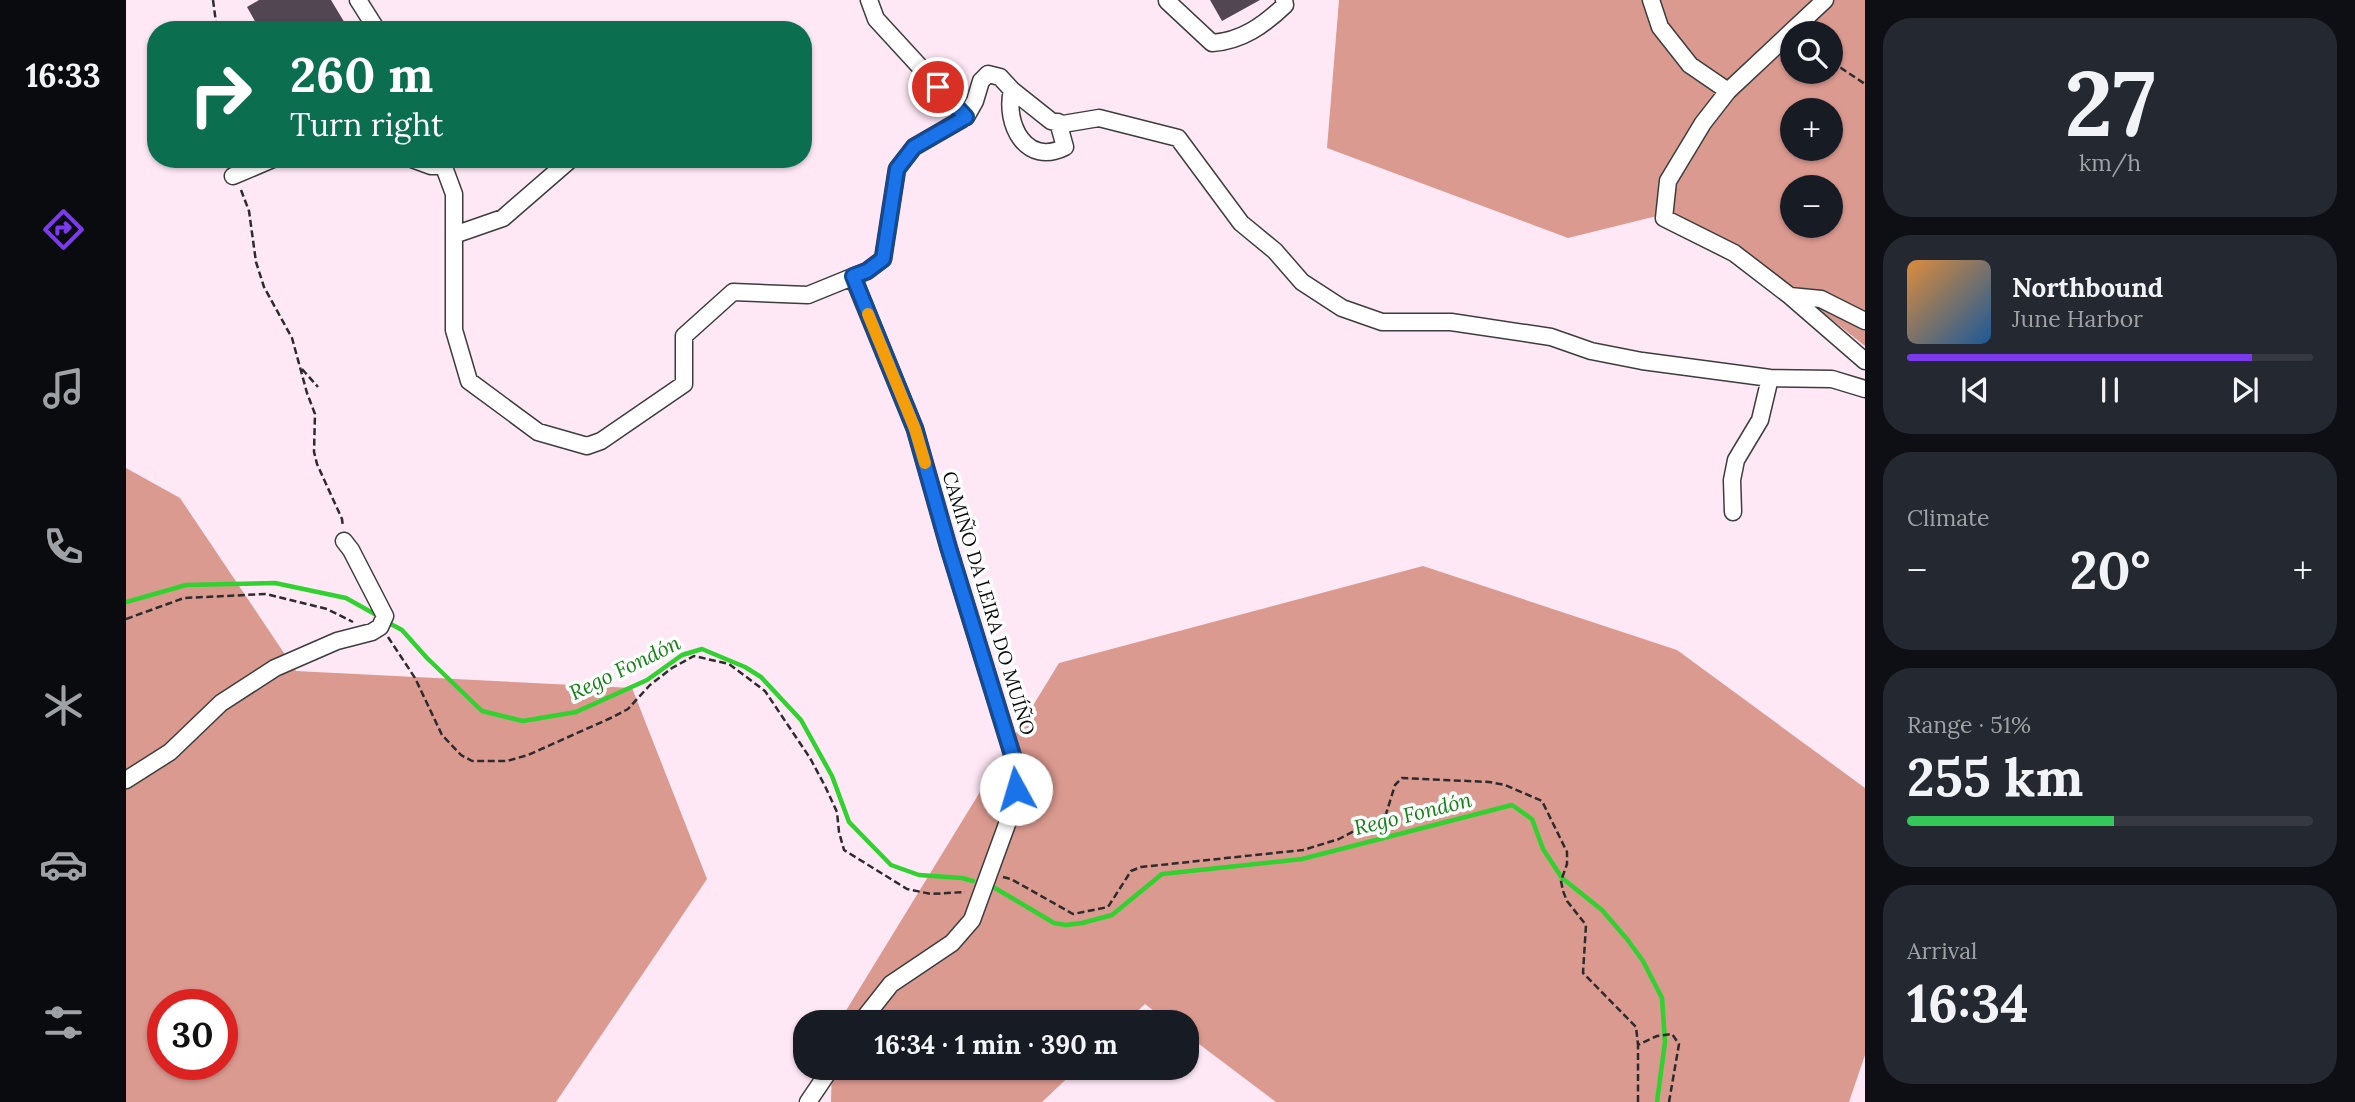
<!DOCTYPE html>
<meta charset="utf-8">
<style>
body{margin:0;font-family:Lora,serif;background:#242831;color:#f1f3f6;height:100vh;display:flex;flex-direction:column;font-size:26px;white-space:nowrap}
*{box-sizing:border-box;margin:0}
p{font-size:23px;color:#9ea1a6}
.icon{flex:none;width:38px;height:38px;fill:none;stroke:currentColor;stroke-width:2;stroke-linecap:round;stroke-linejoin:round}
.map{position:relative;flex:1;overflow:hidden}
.panel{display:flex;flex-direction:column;gap:18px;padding:18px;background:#0d0f14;width:490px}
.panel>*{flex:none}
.hud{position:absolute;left:21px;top:21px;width:665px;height:147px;border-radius:28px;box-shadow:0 2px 5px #0004;background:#0b6e4f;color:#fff;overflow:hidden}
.tools{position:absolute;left:1654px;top:21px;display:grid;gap:14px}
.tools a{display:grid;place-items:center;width:63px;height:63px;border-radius:50%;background:#171b24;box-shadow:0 2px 5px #0004;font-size:35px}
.speed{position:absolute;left:21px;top:989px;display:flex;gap:14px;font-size:35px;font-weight:700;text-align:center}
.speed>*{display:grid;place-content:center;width:91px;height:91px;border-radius:50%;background:#171b24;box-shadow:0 2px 5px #0004;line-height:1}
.speed .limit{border:10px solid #d22;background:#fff;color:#111}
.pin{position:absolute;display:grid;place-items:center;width:60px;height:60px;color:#fff;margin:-30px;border:4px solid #fff;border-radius:50%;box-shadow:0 2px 7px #0007}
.me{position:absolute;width:77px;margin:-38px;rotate:354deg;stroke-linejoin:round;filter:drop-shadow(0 0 5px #0008)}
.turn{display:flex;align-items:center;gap:24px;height:147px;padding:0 28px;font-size:32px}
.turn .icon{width:91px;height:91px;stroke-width:2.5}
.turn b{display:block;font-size:49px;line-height:60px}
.big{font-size:52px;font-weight:700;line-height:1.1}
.panel .card{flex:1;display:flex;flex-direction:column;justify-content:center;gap:10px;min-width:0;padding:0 24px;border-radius:28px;background:#242831}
.panel .dial{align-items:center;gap:0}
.dial b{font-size:91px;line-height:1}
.song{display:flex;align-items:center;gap:21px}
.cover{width:84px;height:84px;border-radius:10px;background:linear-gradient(135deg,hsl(30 70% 55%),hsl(210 70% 35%))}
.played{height:7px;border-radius:4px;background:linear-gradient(90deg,#7c3aed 85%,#363941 85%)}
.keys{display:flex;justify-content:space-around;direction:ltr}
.heat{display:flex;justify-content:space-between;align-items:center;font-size:38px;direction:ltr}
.charge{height:10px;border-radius:5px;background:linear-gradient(90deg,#34c759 51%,#363941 0)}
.trip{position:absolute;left:667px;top:1010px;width:406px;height:70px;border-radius:28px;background:#171b24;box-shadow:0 2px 5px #0004;font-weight:700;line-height:70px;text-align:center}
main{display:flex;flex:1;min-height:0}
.tab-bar{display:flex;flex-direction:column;width:126px;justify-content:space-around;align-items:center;background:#090b0e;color:#9ea1a6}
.tab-bar .icon{width:49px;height:49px}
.tab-bar .on{color:#7c3aed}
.tab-bar b{font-size:32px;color:#f1f3f6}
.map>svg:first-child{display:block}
.forest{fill:#db9a90;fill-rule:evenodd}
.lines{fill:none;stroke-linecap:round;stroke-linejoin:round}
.stream{stroke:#30d22f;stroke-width:4.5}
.building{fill:#534653}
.street-casing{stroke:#3d3d3d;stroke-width:19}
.path{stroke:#2c2c2c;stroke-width:2.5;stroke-dasharray:7 3.5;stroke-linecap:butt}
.street{stroke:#fff;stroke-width:16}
.route-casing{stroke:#114b97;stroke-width:18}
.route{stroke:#1a73e8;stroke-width:12}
.slow{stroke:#f59e0b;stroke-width:12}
.labels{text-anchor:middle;stroke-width:7;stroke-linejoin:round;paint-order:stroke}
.street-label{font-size:19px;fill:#0a0a0a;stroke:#fff}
.water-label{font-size:21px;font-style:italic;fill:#108313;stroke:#fff}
</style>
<main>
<nav class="tab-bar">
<b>16:33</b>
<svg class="icon on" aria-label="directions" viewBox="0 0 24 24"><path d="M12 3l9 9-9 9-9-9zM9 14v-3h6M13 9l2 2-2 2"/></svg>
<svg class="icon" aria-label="music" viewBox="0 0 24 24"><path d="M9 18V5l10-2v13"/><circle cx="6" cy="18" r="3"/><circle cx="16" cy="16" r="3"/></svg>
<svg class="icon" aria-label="phone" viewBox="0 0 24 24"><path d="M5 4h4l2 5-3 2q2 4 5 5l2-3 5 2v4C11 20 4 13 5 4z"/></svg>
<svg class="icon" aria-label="climate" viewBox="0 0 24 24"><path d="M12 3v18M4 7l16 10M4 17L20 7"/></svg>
<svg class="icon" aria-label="car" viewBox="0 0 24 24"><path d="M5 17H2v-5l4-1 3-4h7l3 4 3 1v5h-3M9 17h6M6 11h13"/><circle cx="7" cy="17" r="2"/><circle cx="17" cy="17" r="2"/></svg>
<svg class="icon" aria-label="filters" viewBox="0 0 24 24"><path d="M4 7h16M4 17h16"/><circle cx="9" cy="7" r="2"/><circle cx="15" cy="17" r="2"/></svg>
</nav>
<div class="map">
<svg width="1739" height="1102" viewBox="0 0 1739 1102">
<rect width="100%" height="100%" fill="#ffe8f6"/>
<!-- forest -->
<path class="forest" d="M1213,0H1739V346L1611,245L1543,213L1442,238L1201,148ZM1666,33H1704V72H1666ZM1666,110H1704V149H1666ZM1666,187H1704V226H1666Z
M0,468L54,498L170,671L506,688L581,879L430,1102H0ZM37,1004H96V1064H37Z
M1297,566L1551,650L1739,788V1055L1723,1102H1150L1061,1035L1060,1022H1042L1019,1004L1000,1022H713L933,663Z
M706,1068H952L916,1102H705Z"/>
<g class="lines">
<!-- stream -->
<path class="stream" d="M0,602L60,585L149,583L220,598L254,617
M261,622L276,630L301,658L356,711L397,721L450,712L521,680L556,655L576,649L619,667L635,677L675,720L706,776L723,822L765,865L793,875L836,878L847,881
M869,888L928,923L940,925L956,923L986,915L1036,874L1176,859L1386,805L1406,819L1417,849L1436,878L1476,910L1501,939L1517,961L1536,998L1539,1042L1531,1102"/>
</g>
<!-- building -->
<path class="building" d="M133,0H205L223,30H134L121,7Z
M1084,0H1134L1096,21Z"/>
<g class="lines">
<defs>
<path id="street" d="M232,0L251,30
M743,0L750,19L840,117
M1525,0L1534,27L1564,65L1602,91
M1699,0L1602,91L1577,123L1542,181L1538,218L1608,253L1664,296L1739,361
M1041,1L1086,43C1116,41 1138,25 1159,5L1158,0
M886,90C878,124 900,167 939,147L932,122
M286,159L305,166H317
M315,159L328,194V330L343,381L412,432L461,446L475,441L558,384V336L607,292L682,295L741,271L757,259L771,169L788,147L840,117L849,101L855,81L862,74L874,77L886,90L925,121L937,124L973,118L1052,138L1115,223L1149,251L1176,282L1216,308L1256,322H1325L1425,337L1465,351L1516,361L1644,378L1706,379L1739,389
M107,176L147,159
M328,235L377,218L445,159
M727,277L789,429L823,549L892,773L888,805L846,920L826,943L765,984L735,1022
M1664,296L1695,299L1739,321
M1607,512L1606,480L1610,460L1634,420L1644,378
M0,780L44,752L95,703L149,668L211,641L246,632L254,627L259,616L225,550L218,541
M682,1102L705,1068"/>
</defs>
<!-- street casing -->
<use href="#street" class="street-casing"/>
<!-- path -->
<path class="path" d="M87,0L91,30
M1655,60L1666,64
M1704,66L1715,68L1739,84
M115,190L123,211L130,262L138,287L166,338L181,393L189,414L188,452L191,464L216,519L217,527
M176,369L192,387
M0,619L58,598L140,594L201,609L227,622
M262,637L289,678L316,735L335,755L346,761H381L402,755L487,717L502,709L524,685L546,668L568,656L603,664L639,691L684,758L699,786L711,812L713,832L718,850L781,889L805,894L839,892
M877,877L885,879L947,914L982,907L1005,871L1015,867L1177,850L1213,839L1260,814L1269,785L1276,778L1363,782L1379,785L1416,801L1441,852V864L1435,881L1437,891L1441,901L1460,925L1457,973L1510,1027L1512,1045L1531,1036L1546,1034L1553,1044L1543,1102
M1512,1102V1046"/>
<!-- street -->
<use href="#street" class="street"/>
</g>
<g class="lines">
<defs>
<path id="route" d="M812,87L840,117L788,147L771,169L757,259L741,271L727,276L789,429L823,549L892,773L890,789"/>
</defs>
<!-- route casing -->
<use href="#route" class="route-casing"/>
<!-- route -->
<use href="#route" class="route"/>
<!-- slow -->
<path class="slow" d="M742,314L789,429L799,463"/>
</g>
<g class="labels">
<!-- street labels -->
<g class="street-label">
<text transform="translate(863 603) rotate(73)" y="7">CAMIÑO DA LEIRA DO MUÍÑO</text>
</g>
<!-- water labels -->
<g class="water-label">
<text transform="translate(499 668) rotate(-26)" y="7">Rego Fondón</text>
<text transform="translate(1287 814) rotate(-14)" y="7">Rego Fondón</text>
</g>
</g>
</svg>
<div class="tools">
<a><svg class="icon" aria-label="search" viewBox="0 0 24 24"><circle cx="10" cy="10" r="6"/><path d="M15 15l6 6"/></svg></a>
<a>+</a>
<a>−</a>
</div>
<div class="speed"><div class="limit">30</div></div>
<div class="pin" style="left:812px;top:87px;background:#d93025"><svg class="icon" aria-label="arrive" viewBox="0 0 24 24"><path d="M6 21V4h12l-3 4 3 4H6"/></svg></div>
<svg class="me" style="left:890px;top:789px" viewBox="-20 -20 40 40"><circle r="19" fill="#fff"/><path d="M0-13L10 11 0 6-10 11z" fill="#1a73e8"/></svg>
<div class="trip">16:34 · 1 min · 390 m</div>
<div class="hud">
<div class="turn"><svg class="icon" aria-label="right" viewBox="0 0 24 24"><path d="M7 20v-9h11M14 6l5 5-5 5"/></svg><div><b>260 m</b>Turn right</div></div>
</div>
</div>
<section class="panel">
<div class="card dial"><b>27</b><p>km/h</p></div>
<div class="card">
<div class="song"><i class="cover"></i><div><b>Northbound</b><p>June Harbor</p></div></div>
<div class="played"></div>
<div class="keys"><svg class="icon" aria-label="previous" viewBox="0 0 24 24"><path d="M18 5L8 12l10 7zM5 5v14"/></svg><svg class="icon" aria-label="pause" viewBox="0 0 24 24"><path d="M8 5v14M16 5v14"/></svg><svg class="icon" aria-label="next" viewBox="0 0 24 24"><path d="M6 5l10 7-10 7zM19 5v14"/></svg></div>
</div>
<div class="card"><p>Climate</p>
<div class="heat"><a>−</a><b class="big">20°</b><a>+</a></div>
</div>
<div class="card"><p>Range · 51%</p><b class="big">255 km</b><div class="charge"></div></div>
<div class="card"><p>Arrival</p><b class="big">16:34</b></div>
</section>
</main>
